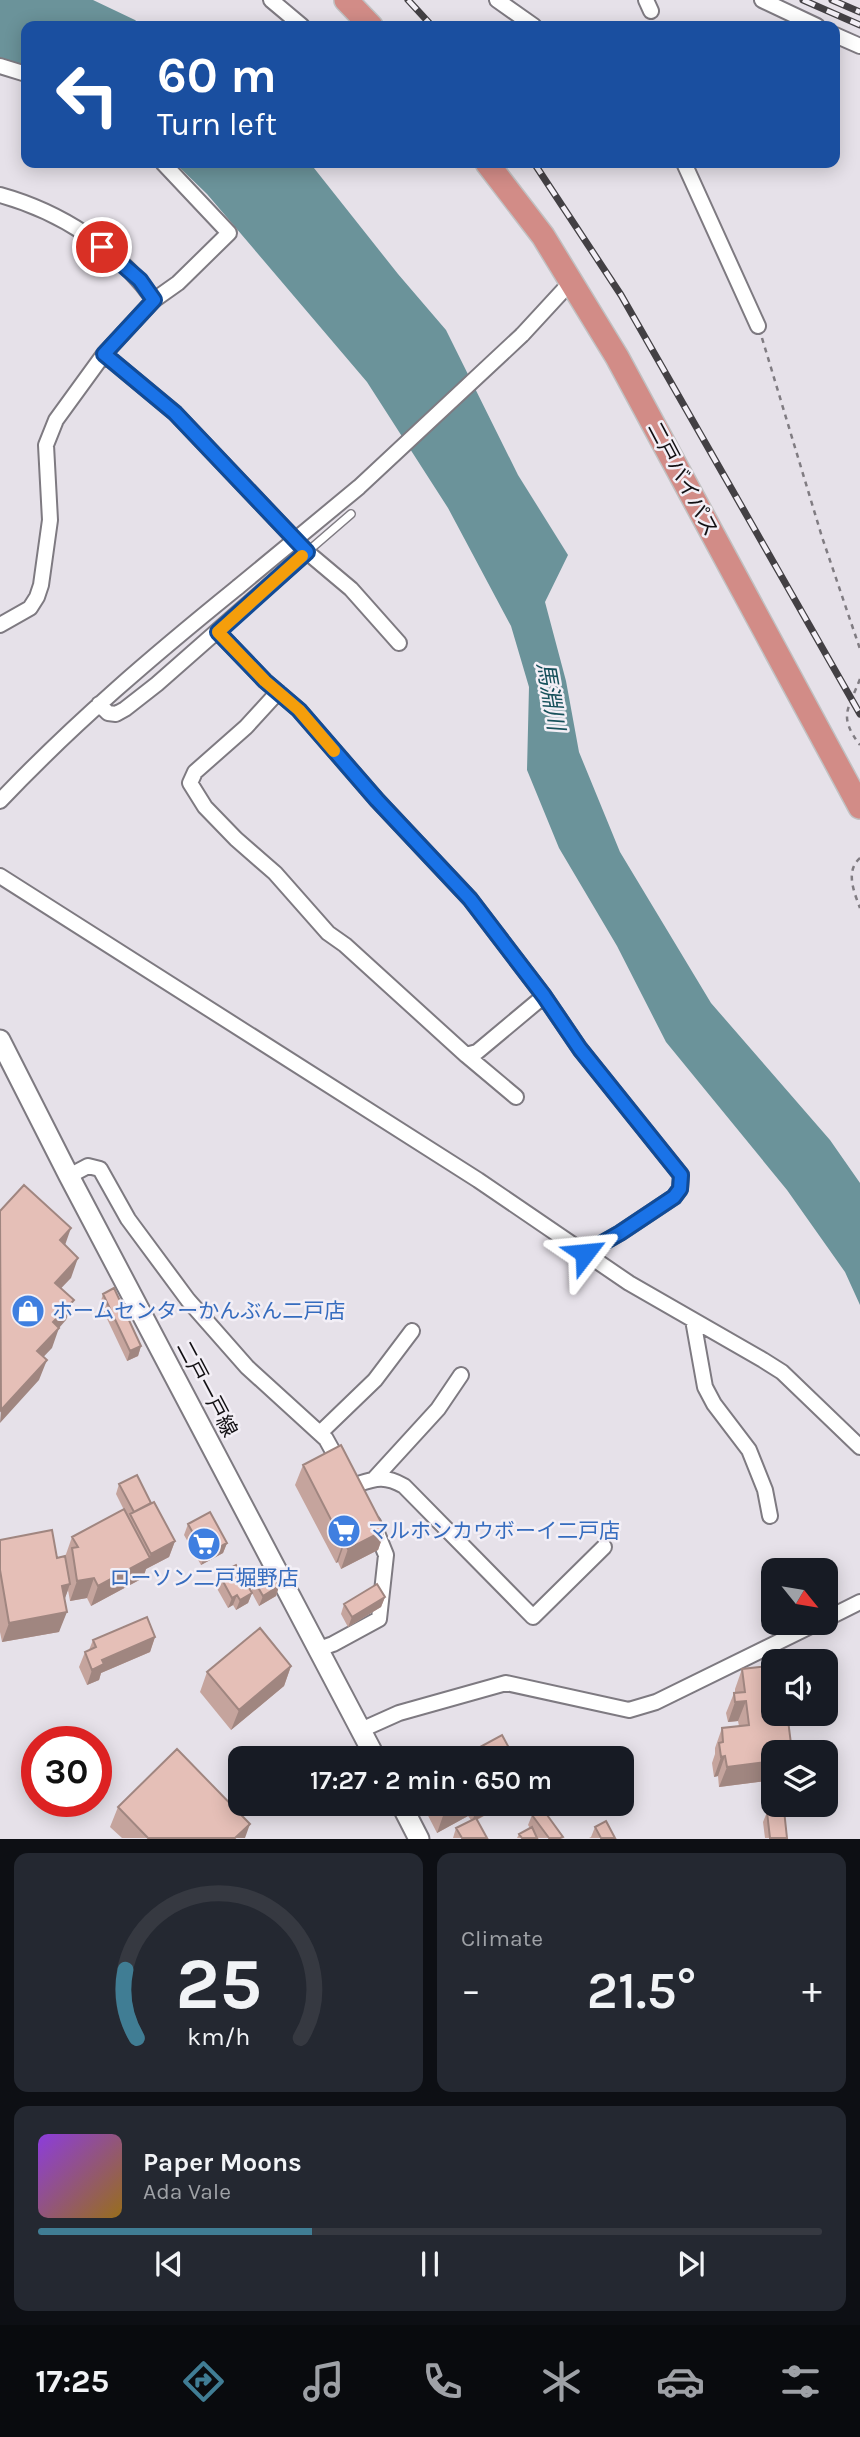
<!DOCTYPE html>
<meta charset="utf-8">
<style>
body{margin:0;font-family:Karla,"Noto Sans JP",sans-serif;background:#242831;color:#f1f3f6;height:100vh;display:flex;flex-direction:column;font-size:26px;white-space:nowrap}
*{box-sizing:border-box;margin:0}
p{font-size:23px;color:#9ea1a6}
.icon{flex:none;width:38px;height:38px;fill:none;stroke:currentColor;stroke-width:2;stroke-linecap:round;stroke-linejoin:round}
.map{position:relative;height:1839px;overflow:hidden}
.side{display:flex;flex-direction:column;gap:14px;padding:14px;background:#0d0f14;flex:1}
.side>*{flex:none}
.top-card{position:absolute;left:21px;top:21px;width:819px;height:147px;border-radius:14px;box-shadow:0 4px 18px #0003;background:#1a4fa0;color:#fff;overflow:hidden}
.needle{width:46px;rotate:120deg}
.controls{position:absolute;left:761px;top:1558px;display:grid;gap:14px}
.controls a{display:grid;place-items:center;width:77px;height:77px;border-radius:14px;background:#171b24;box-shadow:0 4px 18px #0003;font-size:35px}
.speed{position:absolute;left:21px;top:1726px;display:flex;gap:14px;font-size:35px;font-weight:700;text-align:center}
.speed>*{display:grid;place-content:center;width:91px;height:91px;border-radius:50%;background:#171b24;box-shadow:0 4px 18px #0003;line-height:1}
.speed .limit{border:10px solid #d22;background:#fff;color:#111}
.pin{position:absolute;display:grid;place-items:center;width:60px;height:60px;color:#fff;margin:-30px;border:4px solid #fff;border-radius:50%;box-shadow:0 2px 7px #0007}
.me{position:absolute;width:77px;margin:-38px;rotate:61deg;stroke-linejoin:round;filter:drop-shadow(0 0 5px #0008)}
.turn{display:flex;align-items:center;gap:24px;height:147px;padding:0 21px;font-size:32px}
.turn .icon{width:91px;height:91px;stroke-width:2.5}
.turn b{display:block;font-size:49px;line-height:60px}
.big{font-size:52px;font-weight:600;line-height:1.1}
.side .card{flex:1;display:flex;flex-direction:column;justify-content:center;gap:10px;min-width:0;padding:0 24px;border-radius:14px;background:#242831}
.side .dial{align-items:center;gap:0}
.dial svg{height:182px;overflow:visible;fill:none;stroke:#363941;stroke-width:7;stroke-linecap:round;text-anchor:middle}
.dial text{fill:#f1f3f6;stroke:none}
.song{display:flex;align-items:center;gap:21px}
.cover{width:84px;height:84px;border-radius:10px;background:linear-gradient(135deg,hsl(270 70% 55%),hsl(40 70% 35%))}
.played{height:7px;border-radius:4px;background:linear-gradient(90deg,#407d94 35%,#363941 35%)}
.keys{display:flex;justify-content:space-around;direction:ltr}
.heat{display:flex;justify-content:space-between;align-items:center;font-size:38px;direction:ltr}
.side .tiles{flex:1;display:grid;gap:14px;grid-template-columns:1fr 1fr}
.card:last-child{grid-column:span 2}
.trip{position:absolute;left:228px;top:1746px;width:406px;height:70px;border-radius:14px;background:#171b24;box-shadow:0 4px 18px #0003;font-weight:600;line-height:70px;text-align:center}
.menu{display:flex;height:112px;justify-content:space-around;align-items:center;background:#090b0e;color:#9ea1a6}
.menu .icon{width:49px;height:49px}
.menu .selected{color:#407d94}
.menu b{font-size:32px;color:#f1f3f6}
.map>svg:first-child{display:block}
.water{fill:#6b939a}
.lines{fill:none;stroke-linecap:round;stroke-linejoin:round}
.service-casing{stroke:#7e7a81;stroke-width:10}
.minor-casing{stroke:#7e7a81;stroke-width:18}
.secondary-casing{stroke:#7e7a81;stroke-width:23}
.trunk-casing{stroke:#c1c1c2;stroke-width:26}
.path{stroke:#807c82;stroke-width:2.5;stroke-dasharray:5 5;stroke-linecap:butt}
.service{stroke:#fff;stroke-width:7}
.minor{stroke:#fff;stroke-width:14}
.secondary{stroke:#fff;stroke-width:19}
.trunk{stroke:#d28c87;stroke-width:23}
.rail-casing{stroke:#434044;stroke-width:7}
.rail{stroke:#f3eff6;stroke-width:4.5;stroke-dasharray:13;stroke-linecap:butt}
.minor-bridge-casing{stroke:#7e7a81;stroke-width:18;stroke-linecap:butt}
.minor-bridge{stroke:#fff;stroke-width:14}
.wall{fill:#c5a49d}
.shaded-wall{fill:#a08680}
.building{fill:#e5bfb7;stroke:#a08680;stroke-width:2}
.route-casing{stroke:#114b97;stroke-width:18}
.route{stroke:#1a73e8;stroke-width:12}
.slow{stroke:#f59e0b;stroke-width:12}
.labels{text-anchor:middle;stroke-width:5;stroke-linejoin:round;paint-order:stroke}
.street-label{font-size:21px;fill:#121013;stroke:#f3eff6}
.shop-label{font-size:21px;fill:#366cbe;stroke:#f3eff6;text-anchor:start}
.water-label{font-size:23px;font-style:italic;fill:#16505a;stroke:#f3eff6}
</style>
<div class="map">
<svg width="860" height="1839" viewBox="0 0 860 1839">
<rect width="100%" height="100%" fill="#e6e1e9"/>
<!-- water -->
<path class="water" d="M0,0H93L135,20L142,26H26V67L0,61Z
M175,163H310L398,274L446,330L518,475L568,555L545,602L566,681L579,752L620,852L711,1003L830,1140L860,1183V1305L845,1272L787,1190L666,1042L617,946L559,848L527,770L529,687L511,626L448,508L367,382L207,194Z"/>
<g class="lines">
<defs>
<path id="service" d="M307,552L351,514"/>
<path id="minor" d="M271,0L302,26
M497,0L534,26
M646,0L651,11
M762,0L817,26
M835,35L860,46
M0,66L26,74
M684,163L758,326
M0,195C61,212 117,248 154,300L104,354L56,420L46,445L50,520L41,585L37,597L30,608L0,625
M154,300L178,283L229,233L163,163
M522,335L570,283
M307,552L351,589L399,643
M218,632L265,681L299,710L377,800L470,899L544,996L580,1049L681,1175L680,1189L674,1197L620,1233L585,1253
M278,692L246,727L195,772L190,783L205,807L236,839L275,873L328,933L345,945L466,1055L477,1052L544,996
M99,704L108,713L116,714L125,709L157,684L307,552L175,413L104,354
M0,801C75,722 154,655 238,587
M0,876L478,1180L629,1283L763,1360L782,1372L860,1447
M466,1055L516,1097
M69,1176L88,1166L100,1169L128,1219L188,1300L247,1367L326,1439L341,1466
M693,1320L705,1387L714,1404L749,1450L765,1490L770,1516
M320,1433L375,1380L412,1331
M374,1479L438,1409L461,1375
M352,1486C374,1479 383,1474 404,1486L533,1617L604,1547
M826,1619L860,1602
M319,1649L333,1644L379,1619L386,1555L373,1523
M361,1730L399,1713L506,1683L629,1710L656,1702L819,1622"/>
<path id="secondary" d="M0,1040L69,1176L376,1759
M401,1804L419,1839"/>
<path id="trunk" d="M346,0L371,26
M487,163L543,236L617,357L860,807"/>
</defs>
<!-- service casing -->
<use href="#service" class="service-casing"/>
<!-- minor casing -->
<use href="#minor" class="minor-casing"/>
<!-- secondary casing -->
<use href="#secondary" class="secondary-casing"/>
<!-- trunk casing -->
<use href="#trunk" class="trunk-casing"/>
<!-- path -->
<path class="path" d="M762,338L822,537L860,649
M860,679C848,710 838,716 860,745
M860,858C845,871 854,892 860,908"/>
<!-- service -->
<use href="#service" class="service"/>
<!-- minor -->
<use href="#minor" class="minor"/>
<!-- secondary -->
<use href="#secondary" class="secondary"/>
<!-- trunk -->
<use href="#trunk" class="trunk"/>
<defs>
<path id="rail" d="M408,0L432,26
M803,0L860,25
M832,0L860,12
M534,163L621,295L860,714"/>
</defs>
<!-- rail casing -->
<use href="#rail" class="rail-casing"/>
<!-- rail -->
<use href="#rail" class="rail"/>
<defs>
<path id="minor-bridge" d="M238,587L359,487L522,335"/>
</defs>
<!-- minor-bridge casing -->
<use href="#minor-bridge" class="minor-bridge-casing"/>
<!-- minor-bridge -->
<use href="#minor-bridge" class="minor-bridge"/>
</g>
<!-- wall -->
<path class="wall" d="M103,1294L141,1346L138,1356L127,1361L100,1304Z
M303,1465L385,1530L378,1550L341,1569L338,1562L336,1563L295,1485Z
M119,1484L151,1503L175,1541L169,1557L146,1569L143,1578L91,1606L87,1598L70,1601L68,1590L64,1600L59,1632L2,1642L0,1632V1540L57,1558L65,1557L72,1537L124,1510L116,1494Z
M188,1524L227,1543L223,1553L201,1565L184,1535Z
M219,1574L251,1592L255,1582L279,1586L276,1596L259,1606L252,1593L248,1603L236,1610L233,1605L228,1608L215,1585Z
M385,1597L381,1607L348,1627L341,1614L344,1604Z
M155,1637L150,1652L101,1673L99,1680L87,1685L79,1667L85,1652L89,1650L93,1640Z
M291,1666L284,1686L231,1730L200,1692L207,1672Z
M742,1669L772,1683L769,1690L774,1752V1780L719,1787L718,1776L714,1777L712,1763L715,1754V1748L722,1728L739,1726L738,1721L728,1722L726,1713L734,1693H735V1689Z
M422,1804H505L477,1820L487,1838H453L456,1828L471,1820L468,1816L437,1833Z
M118,1807L245,1838H122L110,1827Z
M767,1812L787,1838H765L763,1822Z
M532,1815L562,1838H517L519,1834L530,1828L528,1825Z
M595,1827L615,1838H589L591,1837Z"/>
<!-- shaded-wall -->
<path class="shaded-wall" d="M71,1228L64,1248L60,1240Z
M78,1258L71,1278L47,1303L55,1283Z
M74,1300L66,1320L59,1328L52,1348L30,1371L37,1351L53,1322Z
M141,1346L138,1356L127,1361L130,1351Z
M47,1360L39,1380L0,1423L1,1410Z
M385,1530L378,1550L341,1569L348,1549Z
M175,1541L169,1557L146,1569L143,1578L91,1606L98,1586L149,1558L151,1554Z
M345,1542L338,1562L336,1563L343,1543Z
M227,1543L223,1553L201,1565L205,1555Z
M94,1578L87,1598L70,1601L77,1581Z
M70,1584L63,1604L62,1586Z
M279,1586L276,1596L259,1606L263,1596Z
M252,1593L248,1603L236,1610L240,1600Z
M237,1595L233,1605L228,1608L232,1598Z
M385,1597L381,1607L348,1627L352,1617Z
M67,1612L59,1632L2,1642L9,1623Z
M155,1637L150,1652L101,1673L99,1680L87,1685L92,1670L102,1660Z
M291,1666L284,1686L231,1730L239,1710Z
M746,1701L738,1721L728,1722L735,1702Z
M725,1756L718,1776L714,1777L721,1757Z
M774,1761V1780L719,1787L727,1767Z
M460,1804H472L468,1816L437,1833L444,1813Z
M478,1804H505L472,1822Z
M250,1824L245,1838H235Z"/>
<!-- building -->
<path class="building" d="M24,1185L71,1228L60,1240L78,1258L55,1283L74,1300L53,1322L59,1328L37,1351L47,1360L1,1410L0,1211Z
M114,1288L141,1346L130,1351L103,1294Z
M341,1445L385,1530L348,1549L345,1542L343,1543L303,1465Z
M137,1475L151,1503L134,1512L119,1484Z
M154,1502L175,1541L151,1554L130,1514Z
M124,1509L150,1558L98,1586L94,1578L77,1581L72,1548L78,1547L72,1537Z
M210,1512L227,1543L205,1555L188,1524Z
M52,1530L57,1558L65,1556L70,1584L62,1586L67,1612L9,1623L0,1570V1540Z
M236,1565L252,1593L240,1600L237,1595L232,1598L219,1574Z
M271,1572L279,1586L263,1596L255,1582Z
M377,1584L385,1597L352,1617L344,1604Z
M147,1617L155,1637L102,1660L104,1664L92,1670L85,1652L96,1647L93,1640Z
M260,1628L291,1666L239,1710L207,1672Z
M769,1666L772,1683H768L773,1722L788,1720L792,1752H774V1761L727,1767L725,1756L721,1757L719,1743L723,1742L722,1728L749,1725L746,1701L735,1702L734,1693L745,1692L742,1669Z
M502,1735L515,1759H458Z
M177,1749L250,1824L235,1838H148L118,1807Z
M440,1804H460L444,1813Z
M542,1808L563,1837L560,1838H549L532,1815Z
M784,1810L787,1838H770L767,1812Z
M476,1818L487,1838H462L456,1828Z
M606,1821L615,1838H601L595,1827Z
M532,1827L537,1838H522L519,1834Z"/>
<g class="lines">
<defs>
<path id="route" d="M102,247L140,280L154,300L104,354L175,413L307,552L218,632L265,681L299,710L377,800L470,899L544,996L580,1049L681,1175L680,1189L674,1197L620,1233L585,1253"/>
</defs>
<!-- route casing -->
<use href="#route" class="route-casing"/>
<!-- route -->
<use href="#route" class="route"/>
<!-- slow -->
<path class="slow" d="M302,556L218,632L265,681L299,710L334,751"/>
</g>
<!-- icons -->
<defs>
<symbol id="shop-disc" viewBox="-11 -11 22 22"><circle r="9.5" fill="#3f7fe0" stroke="#f3eff6"/><path d="M-5-2.5h2.3a2.7 3.5 0 0 1 5.4 0H5L5.5 6h-11ZM-1.5-2.5h3a1.5 2.3 0 0 0-3 0Z" fill="#fff"/></symbol>
<symbol id="supermarket-disc" viewBox="-11 -11 22 22"><circle r="9.5" fill="#3f7fe0" stroke="#f3eff6"/><path d="M-6-5.5h2.5l.6 2H6L4.5 2H-2.5L-4.4-4H-6ZM-1.5 3.2a1.3 1.3 0 1 0 .1 0ZM3 3.2a1.3 1.3 0 1 0 .1 0Z" fill="#fff"/></symbol>
</defs>
<g fill-rule="evenodd">
<use href="#shop-disc" x="9" y="1292" width="38" height="38"/>
<use href="#supermarket-disc" x="325" y="1512" width="38" height="38"/>
<use href="#supermarket-disc" x="185" y="1525" width="38" height="38"/>
</g>
<g class="labels">
<!-- street labels -->
<g class="street-label">
<text transform="translate(683 479) rotate(62)" y="7">二戸バイパス</text>
<text transform="translate(207 1389) rotate(62)" y="7">二戸一戸線</text>
</g>
<!-- shop labels -->
<g class="shop-label">
<text x="52" y="1318">ホームセンターかんぶん二戸店</text>
<text x="368" y="1538">マルホンカウボーイ二戸店</text>
<text x="204" y="1585" text-anchor="middle">ローソン二戸堀野店</text>
</g>
<!-- water labels -->
<g class="water-label">
<text transform="translate(551 696) rotate(80)" y="8">馬淵川</text>
</g>
</g>
</svg>
<div class="controls">
<a><svg class="needle" viewBox="-14 -14 28 28"><path d="M0-13l5 13h-10z" fill="#e53935"/><path d="M0 13l5-13h-10z" fill="#9ea1a6"/></svg></a>
<a><svg class="icon" aria-label="sound" viewBox="0 0 24 24"><path d="M4 9h4l5-4v14l-5-4H4zM17 9q2 3 0 6"/></svg></a>
<a><svg class="icon" aria-label="layers" viewBox="0 0 24 24"><path d="M12 4l9 5-9 5-9-5zM3 14l9 5 9-5"/></svg></a>
</div>
<div class="speed"><div class="limit">30</div></div>
<div class="pin" style="left:102px;top:247px;background:#d93025"><svg class="icon" aria-label="arrive" viewBox="0 0 24 24"><path d="M6 21V4h12l-3 4 3 4H6"/></svg></div>
<svg class="me" style="left:585px;top:1253px" viewBox="-20 -20 40 40"><path d="M0-17L14 15 0 8-14 15z" fill="#1a73e8" stroke="#fff" stroke-width="4"/></svg>
<div class="trip">17:27 · 2 min · 650 m</div>
<div class="top-card">
<div class="turn"><svg class="icon" aria-label="left" viewBox="0 0 24 24"><path d="M17 20v-9H6M10 6l-5 5 5 5"/></svg><div><b>60 m</b>Turn left</div></div>
</div>
</div>
<section class="side">
<div class="tiles">
<div class="card dial"><svg viewBox="0 0 100 80">
<path d="M14 69A42 42 0 1 1 86 69"/>
<path d="M14 69A42 42 0 0 1 9 39" stroke="#407d94"/>
<text x="50" y="56" font-size="32" font-weight="700">25</text>
<text x="50" y="72" font-size="11">km/h</text>
</svg></div>
<div class="card"><p>Climate</p>
<div class="heat"><a>−</a><b class="big">21.5°</b><a>+</a></div>
</div>
<div class="card">
<div class="song"><i class="cover"></i><div><b>Paper Moons</b><p>Ada Vale</p></div></div>
<div class="played"></div>
<div class="keys"><svg class="icon" aria-label="previous" viewBox="0 0 24 24"><path d="M18 5L8 12l10 7zM5 5v14"/></svg><svg class="icon" aria-label="pause" viewBox="0 0 24 24"><path d="M8 5v14M16 5v14"/></svg><svg class="icon" aria-label="next" viewBox="0 0 24 24"><path d="M6 5l10 7-10 7zM19 5v14"/></svg></div>
</div>
</div>
</section>
<nav class="menu">
<b>17:25</b>
<svg class="icon selected" aria-label="directions" viewBox="0 0 24 24"><path d="M12 3l9 9-9 9-9-9zM9 14v-3h6M13 9l2 2-2 2"/></svg>
<svg class="icon" aria-label="music" viewBox="0 0 24 24"><path d="M9 18V5l10-2v13"/><circle cx="6" cy="18" r="3"/><circle cx="16" cy="16" r="3"/></svg>
<svg class="icon" aria-label="phone" viewBox="0 0 24 24"><path d="M5 4h4l2 5-3 2q2 4 5 5l2-3 5 2v4C11 20 4 13 5 4z"/></svg>
<svg class="icon" aria-label="climate" viewBox="0 0 24 24"><path d="M12 3v18M4 7l16 10M4 17L20 7"/></svg>
<svg class="icon" aria-label="car" viewBox="0 0 24 24"><path d="M5 17H2v-5l4-1 3-4h7l3 4 3 1v5h-3M9 17h6M6 11h13"/><circle cx="7" cy="17" r="2"/><circle cx="17" cy="17" r="2"/></svg>
<svg class="icon" aria-label="filters" viewBox="0 0 24 24"><path d="M4 7h16M4 17h16"/><circle cx="9" cy="7" r="2"/><circle cx="15" cy="17" r="2"/></svg>
</nav>
